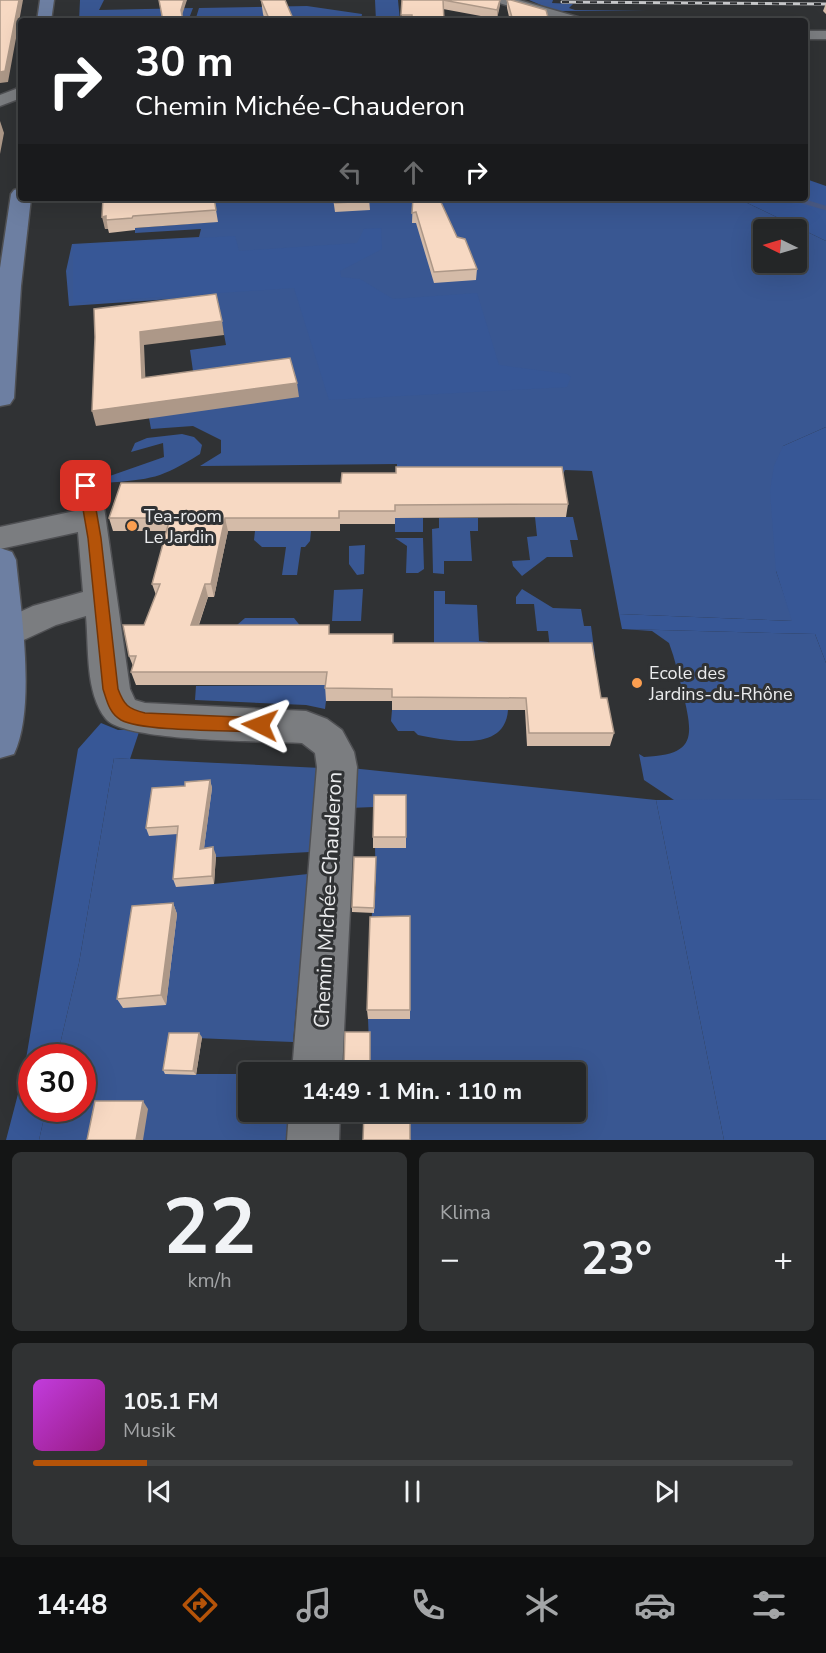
<!DOCTYPE html>
<html lang="de">
<meta charset="utf-8">
<style>
body{margin:0;font-family:"Nunito Sans",sans-serif;background:#303233;color:#f1f3f6;height:100vh;display:flex;flex-direction:column;font-size:22px;white-space:nowrap}
*{box-sizing:border-box;margin:0}
p{font-size:20px;color:#a3a5a7}
.icon{flex:none;width:33px;height:33px;fill:none;stroke:currentColor;stroke-width:2;stroke-linecap:round;stroke-linejoin:round}
.map{position:relative;height:1140px;overflow:hidden}
.panel{display:flex;flex-direction:column;gap:12px;padding:12px;background:#141515;flex:1}
.panel>*{flex:none}
.hud{position:absolute;left:18px;top:18px;width:790px;height:183px;border-radius:6px;box-shadow:0 6px 24px #0002,0 0 0 2px #414344;background:#202124;color:#fff;overflow:hidden}
.needle{width:39px;rotate:275deg}
.tools{position:absolute;left:753px;top:219px;display:grid;gap:12px}
.tools a{display:grid;place-items:center;width:54px;height:54px;border-radius:6px;background:#242627;box-shadow:0 6px 24px #0002,0 0 0 2px #414344;font-size:30px}
.speed{position:absolute;left:18px;top:1044px;display:flex;gap:12px;font-size:30px;font-weight:700;text-align:center}
.speed>*{display:grid;place-content:center;width:78px;height:78px;border-radius:50%;background:#242627;box-shadow:0 6px 24px #0002,0 0 0 2px #414344;line-height:1}
.speed .limit{border:9px solid #d22;background:#fff;color:#111}
.pin{position:absolute;display:grid;place-items:center;width:51px;height:51px;color:#fff;margin:-26px;border-radius:12px;box-shadow:0 3px 9px #0006}
.me{position:absolute;width:66px;margin:-33px;rotate:273deg;stroke-linejoin:round;filter:drop-shadow(0 0 4px #0008)}
.turn{display:flex;align-items:center;gap:21px;height:126px;padding:0 18px;font-size:27px}
.turn .icon{width:78px;height:78px;stroke-width:2.5}
.turn b{display:block;font-size:42px;line-height:51px}
.lanes{display:flex;align-items:center;height:57px;padding:0 18px;background:#0003;justify-content:center;gap:30px;direction:ltr}
.lanes .off{opacity:.35}
.big{font-size:45px;font-weight:700;line-height:1.1}
.panel .card{flex:1;display:flex;flex-direction:column;justify-content:center;gap:9px;min-width:0;padding:0 21px;border-radius:9px;background:#303233}
.panel .dial{align-items:center;gap:0}
.dial b{font-size:78px;line-height:1}
.song{display:flex;align-items:center;gap:18px}
.cover{width:72px;height:72px;border-radius:9px;background:linear-gradient(135deg,hsl(290 70% 55%),hsl(310 70% 35%))}
.played{height:6px;border-radius:3px;background:linear-gradient(90deg,#b45309 15%,#414344 15%)}
.keys{display:flex;justify-content:space-around;direction:ltr}
.heat{display:flex;justify-content:space-between;align-items:center;font-size:33px;direction:ltr}
.panel .tiles{flex:1;display:grid;gap:12px;grid-template-columns:1fr 1fr}
.card:last-child{grid-column:span 2}
.trip{position:absolute;left:238px;top:1062px;width:348px;height:60px;border-radius:6px;background:#242627;box-shadow:0 6px 24px #0002,0 0 0 2px #414344;font-weight:700;line-height:60px;text-align:center}
.menu{display:flex;height:96px;justify-content:space-around;align-items:center;background:#0e0f10;color:#a3a5a7}
.menu .icon{width:42px;height:42px}
.menu .active{color:#b45309}
.menu b{font-size:27px;color:#f1f3f6}
.map>svg:first-child{display:block}
.green{fill:#395792;fill-rule:evenodd}
.forest{fill:#375796}
.lines{fill:none;stroke-linecap:round;stroke-linejoin:round}
.stream{stroke:#485881;stroke-width:4.5}
.minor-casing{stroke:#4f5053;stroke-width:3}
.major-casing{stroke:#4f5053;stroke-width:3}
.minor{fill:#7b7d80;fill-rule:evenodd}
.major{fill:#6d7fa2;fill-rule:evenodd}
.rail-casing{stroke:#c6c7c9;stroke-width:3}
.rail{stroke:#303234;stroke-width:2;stroke-dasharray:7;stroke-linecap:butt}
.wall{fill:#d4bba8}
.shaded-wall{fill:#ad9888}
.building{fill:#f7d9c3;stroke:#ad9888;stroke-width:1.5}
.route{fill:#b45309;stroke:#753606;stroke-width:1.5}
.poi-dot{fill:#fb9e50;stroke:#303234;stroke-width:2}
.labels{text-anchor:middle;stroke-width:6;stroke-linejoin:round;paint-order:stroke}
.poi-label{font-size:18px;fill:#ebecee;stroke:#303234;text-anchor:start}
.near-street-label{font-size:21px;fill:#ebecee;stroke:#303234}
</style>
<div class="map">
<svg width="826" height="1140" viewBox="0 0 826 1140">
<rect width="100%" height="100%" fill="#303234"/>
<!-- green -->
<path class="green" d="M80,0H104L99,10L193,8L188,21H79Z
M375,0H398L400,21H376Z
M529,0H553L552,3L573,4L569,8L575,10L646,11H555Z
M307,6L362,14L361,21H195L199,8Z
M182,198H737L826,241V427L783,446L776,571L793,621L619,614L592,471L565,470L560,480H396L397,464L200,466L221,453V440L193,426L151,429L149,418L195,385L190,350L226,345L219,308L186,298L69,306L66,271L72,244L199,237L201,229L135,233V228L213,222ZM764,230H796V262H764Z
M182,434L194,437L202,445L200,454C160,479 152,479 105,483L104,478L164,457L163,443L131,452L135,443L147,438Z
M535,517H573L578,540H570L573,557H547L522,576L513,566L512,561L530,560L527,537L537,536Z
M395,518H423V532H395Z
M439,518H478V531H470L472,561H444V574L433,573L432,529L439,528Z
M255,531H311L310,541L305,547H301L297,575H282L286,547H262L254,540Z
M395,538H423L424,569L418,573H406L407,546Z
M365,545L364,574L357,575L349,564V546Z
M363,589L361,621H332L334,590Z
M522,589L553,608L581,609L584,626H591L595,656L551,657L548,631H537L534,604H516V597Z
M434,591H445V604L477,605L479,641L488,642L489,657L434,656Z
M245,618H294L302,628L234,638L237,625Z
M622,629L815,634L826,663V799L677,802L644,780L639,754L644,757C697,755 693,736 683,693C679,677 675,659 669,643L652,631Z
M328,685L325,709L306,705L195,700L196,686Z
M392,710H508C505,754 446,740 418,735L414,731H398L391,721Z
M114,758L321,768L310,852L179,859L214,884L308,874L293,1042L172,1037L165,1074H249V1112H289L286,1140H39L46,1109L82,1108V1058L57,1057L79,963Z
M351,768L656,800L724,1140H410L376,1120V1112H576V1072H378V1067L370,1068L368,1019H410V927H370L376,887L374,807L349,808Z"/>
<!-- forest -->
<path class="forest" d="M806,179L826,186V241L737,198H806Z
M381,228L382,249L340,271L341,277L360,279L393,299L477,293L499,365L567,374L571,377L567,387L329,400L294,288L73,303V245L235,236L239,251L357,243L364,229Z
M826,427V663L815,634L622,629L619,614L792,621L776,571L770,491L774,466L783,446Z
M101,723L118,730L140,729L130,759L114,758L79,963L57,1057L32,1058V1108L46,1109L39,1140H6L24,1071L78,749Z
M826,799V1140H724L656,800Z"/>
<g class="lines">
<!-- stream -->
<path class="stream" d="M792,198L826,208"/>
<defs>
<path id="minor" d="M497,0H519L581,18L583,21H561L499,3Z
M806,31H826V39H806Z
M21,87V98L0,106V95Z
M86,476L97,479L101,486L130,689L135,700L145,703L306,711L327,719L342,730L354,752L357,767L342,1072H292L317,767L315,753L302,743C267,741 125,742 106,719C85,693 89,648 86,616L56,625L0,651V621L33,606L83,592L78,532L0,549V527L75,511L71,486L75,479Z
M289,1112H340L339,1140H287Z"/>
<path id="major" d="M40,0H54L51,21H37Z
M21,188V198H31L21,286L14,398L10,404L0,406V268L11,194L14,190Z
M0,548L12,552L16,560C21,611 36,708 14,754L0,758Z"/>
</defs>
<!-- minor casing -->
<use href="#minor" class="minor-casing"/>
<!-- major casing -->
<use href="#major" class="major-casing"/>
<!-- minor -->
<use href="#minor" class="minor"/>
<!-- major -->
<use href="#major" class="major"/>
<defs>
<path id="rail" d="M562,2L826,4"/>
</defs>
<!-- rail casing -->
<use href="#rail" class="rail-casing"/>
<!-- rail -->
<use href="#rail" class="rail"/>
</g>
<!-- wall -->
<path class="wall" d="M261,0H287H285L294,21H265L263,14Z
M402,0H500L497,19L443,9L444,21H402Z
M507,0L549,21H510L507,8Z
M826,3V14L823,11Z
M103,198H214L218,222L135,228V230L109,233L108,229H105Z
M333,198H369L370,210L335,212Z
M413,198L457,237L477,269L476,280L434,283L416,223H412Z
M121,483L568,504L566,517L395,518V524H340V531H228L214,597H208L199,625L330,634L393,643L601,698L614,733L610,746H527L525,710H392V701H326L325,685H136L131,672L133,666L129,656L144,625L156,595L152,584L167,531H113L109,518Z
M210,780L212,788L204,848L216,855L214,884L176,887L173,879L178,834L149,836L146,828L185,786Z
M406,795V848H373V837Z
M376,862L374,913L352,912V907Z
M173,903L177,914L166,1005L123,1008L117,999Z
M410,916V1019H368L367,1010Z
M202,1037L196,1075L165,1074L163,1070Z"/>
<!-- shaded-wall -->
<path class="shaded-wall" d="M19,0H23L8,82L0,83V72Z
M184,0H187L182,15L181,10Z
M500,0V6L497,19V10Z
M0,121L4,133L0,154Z
M106,216L108,229H105L102,217Z
M222,321L224,335L144,345L146,392L142,378L140,332Z
M297,383L299,397L96,426L92,411Z
M225,518L228,531L214,597L211,584Z
M205,584L208,597L194,638L191,625Z
M210,780L212,788L203,856L200,849Z
M213,847L216,855L214,884L212,876Z
M173,903L177,914L166,1005L161,995Z
M199,1033L202,1037L196,1075L193,1071Z
M143,1101L148,1109L143,1140H136Z"/>
<!-- building -->
<path class="building" d="M0,0H19L5,71L0,72Z
M159,0H184L181,10L183,21H163Z
M261,0H285L294,21H270Z
M402,0H500L497,10L443,0L444,21H412V15H401Z
M507,0H511L546,10L549,21H513Z
M103,198H214L216,210L133,216L132,218L106,220V216L102,217Z
M334,198H369V201L335,203Z
M413,198H439L457,237L465,239L477,269L434,272L416,212L412,213Z
M216,294L222,321L140,332L142,378L290,358L297,383L92,411L95,337L94,309Z
M396,467H562L568,504L395,505V511H339V518H225L211,584H205L191,625H329V634H393V643H592L601,698H607L614,733H529L526,698L392,697V689L325,688L327,672H131L136,656H129L123,625H144L160,584H152L170,518H109L121,483H341L342,473H396Z
M210,780L200,849L213,847L212,876L173,879L178,826L146,828L152,788L185,786V782Z
M374,795H406V837H373Z
M354,857H376L374,908L352,907Z
M173,903L161,995L117,999L132,906Z
M410,916V1010H367L370,917Z
M345,1032H370V1063H378L377,1072H336V1070L344,1068Z
M169,1033H199L193,1071L163,1070Z
M95,1101H143L136,1140H87Z
M364,1112H410V1140H363Z"/>
<!-- route -->
<path class="route" d="M86,482L92,486L101,538L118,689C124,705 128,709 145,713L260,718L265,720L268,725L265,730L260,732C230,730 144,732 121,720C109,713 107,701 103,689L88,538L79,486Z"/>
<!-- markers -->
<g class="poi-dot">
<circle cx="132" cy="526" r="6"/>
<circle cx="637" cy="683" r="6"/>
</g>
<g class="labels">
<!-- poi labels -->
<g class="poi-label">
<text x="144" y="522">Tea-room<tspan x="144" dy="21">Le Jardin</tspan></text>
<text x="649" y="679">Ecole des<tspan x="649" dy="21">Jardins-du-Rhône</tspan></text>
</g>
<!-- near-street labels -->
<g class="near-street-label">
<text transform="translate(328 900) rotate(-87)" y="7">Chemin Michée-Chauderon</text>
</g>
</g>
</svg>
<div class="tools">
<a><svg class="needle" viewBox="-14 -14 28 28"><path d="M0-13l5 13h-10z" fill="#e53935"/><path d="M0 13l5-13h-10z" fill="#a3a5a7"/></svg></a>
</div>
<div class="speed"><div class="limit">30</div></div>
<div class="pin" style="left:86px;top:486px;background:#d93025"><svg class="icon" aria-label="arrive" viewBox="0 0 24 24"><path d="M6 21V4h12l-3 4 3 4H6"/></svg></div>
<svg class="me" style="left:260px;top:725px" viewBox="-20 -20 40 40"><path d="M0-17L14 15 0 8-14 15z" fill="#b45309" stroke="#fff" stroke-width="4"/></svg>
<div class="trip">14:49 · 1 Min. · 110 m</div>
<div class="hud">
<div class="turn"><svg class="icon" aria-label="right" viewBox="0 0 24 24"><path d="M7 20v-9h11M14 6l5 5-5 5"/></svg><div><b>30 m</b>Chemin Michée-Chauderon</div></div>
<div class="lanes"><svg class="icon off" aria-label="left" viewBox="0 0 24 24"><path d="M17 20v-9H6M10 6l-5 5 5 5"/></svg><svg class="icon off" aria-label="ahead" viewBox="0 0 24 24"><path d="M12 20V5M6 11l6-6 6 6"/></svg><svg class="icon" aria-label="right" viewBox="0 0 24 24"><path d="M7 20v-9h11M14 6l5 5-5 5"/></svg></div>
</div>
</div>
<section class="panel">
<div class="tiles">
<div class="card dial"><b>22</b><p>km/h</p></div>
<div class="card"><p>Klima</p>
<div class="heat"><a>−</a><b class="big">23°</b><a>+</a></div>
</div>
<div class="card">
<div class="song"><i class="cover"></i><div><b>105.1 FM</b><p>Musik</p></div></div>
<div class="played"></div>
<div class="keys"><svg class="icon" aria-label="previous" viewBox="0 0 24 24"><path d="M18 5L8 12l10 7zM5 5v14"/></svg><svg class="icon" aria-label="pause" viewBox="0 0 24 24"><path d="M8 5v14M16 5v14"/></svg><svg class="icon" aria-label="next" viewBox="0 0 24 24"><path d="M6 5l10 7-10 7zM19 5v14"/></svg></div>
</div>
</div>
</section>
<nav class="menu">
<b>14:48</b>
<svg class="icon active" aria-label="directions" viewBox="0 0 24 24"><path d="M12 3l9 9-9 9-9-9zM9 14v-3h6M13 9l2 2-2 2"/></svg>
<svg class="icon" aria-label="music" viewBox="0 0 24 24"><path d="M9 18V5l10-2v13"/><circle cx="6" cy="18" r="3"/><circle cx="16" cy="16" r="3"/></svg>
<svg class="icon" aria-label="phone" viewBox="0 0 24 24"><path d="M5 4h4l2 5-3 2q2 4 5 5l2-3 5 2v4C11 20 4 13 5 4z"/></svg>
<svg class="icon" aria-label="climate" viewBox="0 0 24 24"><path d="M12 3v18M4 7l16 10M4 17L20 7"/></svg>
<svg class="icon" aria-label="car" viewBox="0 0 24 24"><path d="M5 17H2v-5l4-1 3-4h7l3 4 3 1v5h-3M9 17h6M6 11h13"/><circle cx="7" cy="17" r="2"/><circle cx="17" cy="17" r="2"/></svg>
<svg class="icon" aria-label="filters" viewBox="0 0 24 24"><path d="M4 7h16M4 17h16"/><circle cx="9" cy="7" r="2"/><circle cx="15" cy="17" r="2"/></svg>
</nav>
